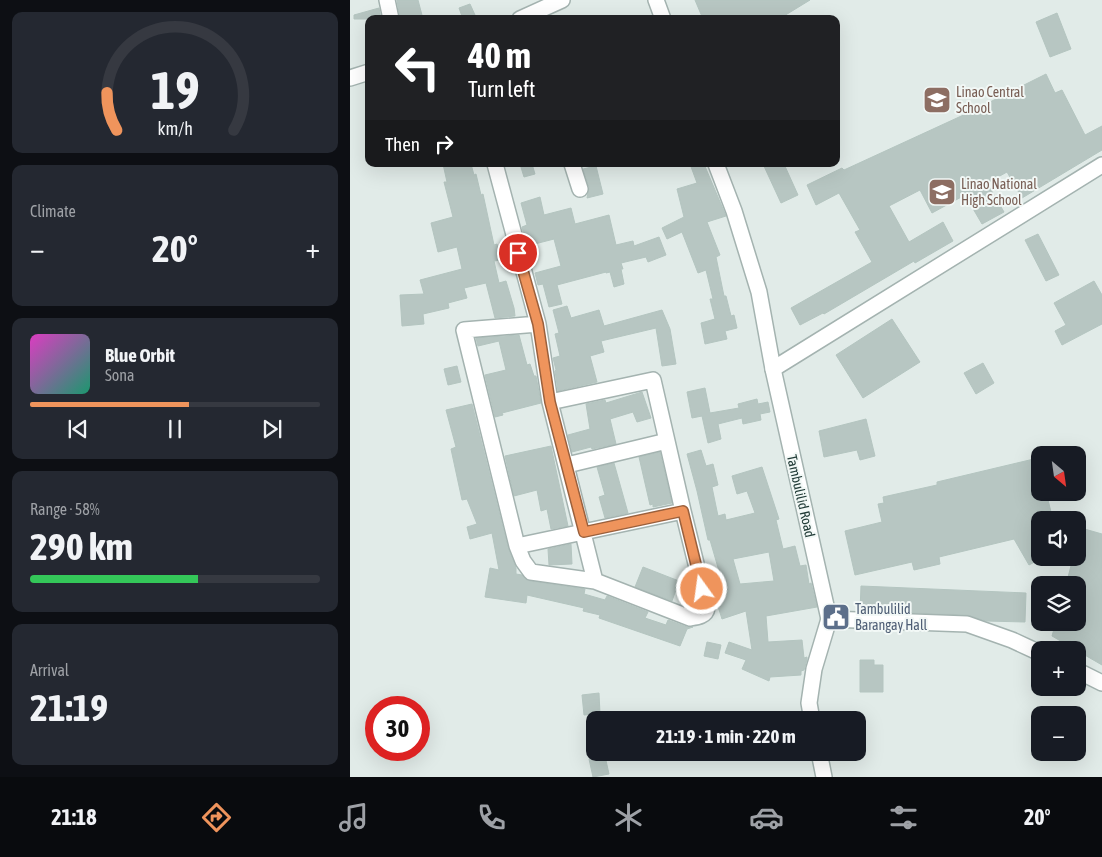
<!DOCTYPE html>
<meta charset="utf-8">
<style>
body{margin:0;font-family:"Asap Condensed",sans-serif;background:#242831;color:#f1f3f6;height:100vh;display:flex;flex-direction:column;font-size:19px;white-space:nowrap}
*{box-sizing:border-box;margin:0}
p{font-size:16px;color:#9ea1a6}
.icon{flex:none;width:28px;height:28px;fill:none;stroke:currentColor;stroke-width:2;stroke-linecap:round;stroke-linejoin:round}
.map{position:relative;flex:1;overflow:hidden}
.sheet{display:flex;flex-direction:column;gap:12px;padding:12px;background:#0d0f14;width:350px}
.sheet>*{flex:none}
.top-card{position:absolute;left:15px;top:15px;width:475px;height:152px;border-radius:10px;box-shadow:0 5px 20px #0002;background:#202124;color:#fff;overflow:hidden}
.needle{width:32px;rotate:151deg}
.tools{position:absolute;left:681px;top:446px;display:grid;gap:10px}
.tools a{display:grid;place-items:center;width:55px;height:55px;border-radius:10px;background:#171b24;box-shadow:0 5px 20px #0002;font-size:25px}
.speed{position:absolute;left:15px;top:696px;display:flex;gap:10px;font-size:25px;font-weight:700;text-align:center}
.speed>*{display:grid;place-content:center;width:65px;height:65px;border-radius:50%;background:#171b24;box-shadow:0 5px 20px #0002;line-height:1}
.speed .limit{border:8px solid #d22;background:#fff;color:#111}
.pin{position:absolute;display:grid;place-items:center;width:42px;height:42px;color:#fff;margin:-21px;border:2px solid #fff;border-radius:50%;box-shadow:0 1px 5px #0007}
.me{position:absolute;width:55px;margin:-28px;rotate:346deg;stroke-linejoin:round;filter:drop-shadow(0 0 4px #0008)}
.turn{display:flex;align-items:center;gap:18px;height:105px;padding:0 20px;font-size:22px}
.turn .icon{width:65px;height:65px;stroke-width:2.5}
.turn b{display:block;font-size:35px;line-height:42px}
.then{display:flex;align-items:center;height:48px;padding:0 20px;background:#0003;gap:10px;font-size:19px}
.big{font-size:38px;font-weight:700;line-height:1.1}
.sheet .widget{flex:1;display:flex;flex-direction:column;justify-content:center;gap:8px;min-width:0;padding:0 18px;border-radius:10px;background:#242831}
.sheet .dial{align-items:center;gap:0}
.dial svg{height:130px;overflow:visible;fill:none;stroke:#363941;stroke-width:7;stroke-linecap:round;text-anchor:middle}
.dial text{fill:#f1f3f6;stroke:none}
.song{display:flex;align-items:center;gap:15px}
.cover{width:60px;height:60px;border-radius:8px;background:linear-gradient(135deg,hsl(310 70% 55%),hsl(160 70% 35%))}
.played{height:5px;border-radius:2px;background:linear-gradient(90deg,#ef945c 55%,#363941 55%)}
.keys{display:flex;justify-content:space-around;direction:ltr}
.heat{display:flex;justify-content:space-between;align-items:center;font-size:28px;direction:ltr}
.charge{height:8px;border-radius:4px;background:linear-gradient(90deg,#34c759 58%,#363941 0)}
.trip{position:absolute;left:236px;top:711px;width:280px;height:50px;border-radius:10px;background:#171b24;box-shadow:0 5px 20px #0002;font-weight:700;line-height:50px;text-align:center}
.tab-bar{display:flex;height:80px;justify-content:space-around;align-items:center;background:#090b0e;color:#9ea1a6}
.tab-bar .icon{width:35px;height:35px}
.tab-bar .selected{color:#ef945c}
.tab-bar b{font-size:22px;color:#f1f3f6}
main{display:flex;flex:1;min-height:0}
.map>svg:first-child{display:block}
.building{fill:#b7c6c2;stroke:#b4c5c0;fill-rule:evenodd}
.lines{fill:none;stroke-linecap:round;stroke-linejoin:round}
.minor-casing{stroke:#a4b3b0;stroke-width:18}
.tertiary-casing{stroke:#a4b3b0;stroke-width:18}
.minor{stroke:#fff;stroke-width:15}
.tertiary{stroke:#fff;stroke-width:15}
.route-casing{stroke:#9b603c;stroke-width:12}
.route{stroke:#ef945c;stroke-width:9}
.labels{text-anchor:middle;stroke-width:4;stroke-linejoin:round;paint-order:stroke}
.education-label{font-size:14px;fill:#785e54;stroke:#f2f8f6;text-anchor:start}
.street-label{font-size:14px;fill:#223c38;stroke:#f2f8f6}
.service-label{font-size:14px;fill:#4e5e75;stroke:#f2f8f6;text-anchor:start}
</style>
<main>
<section class="sheet">
<div class="widget dial"><svg viewBox="0 0 100 80">
<path d="M14 69A42 42 0 1 1 86 69"/>
<path d="M14 69A42 42 0 0 1 8 46" stroke="#ef945c"/>
<text x="50" y="56" font-size="32" font-weight="700">19</text>
<text x="50" y="72" font-size="11">km/h</text>
</svg></div>
<div class="widget"><p>Climate</p>
<div class="heat"><a>−</a><b class="big">20°</b><a>+</a></div>
</div>
<div class="widget">
<div class="song"><i class="cover"></i><div><b>Blue Orbit</b><p>Sona</p></div></div>
<div class="played"></div>
<div class="keys"><svg class="icon" aria-label="previous" viewBox="0 0 24 24"><path d="M18 5L8 12l10 7zM5 5v14"/></svg><svg class="icon" aria-label="pause" viewBox="0 0 24 24"><path d="M8 5v14M16 5v14"/></svg><svg class="icon" aria-label="next" viewBox="0 0 24 24"><path d="M6 5l10 7-10 7zM19 5v14"/></svg></div>
</div>
<div class="widget"><p>Range · 58%</p><b class="big">290 km</b><div class="charge"></div></div>
<div class="widget"><p>Arrival</p><b class="big">21:19</b></div>
</section>
<div class="map">
<svg width="752" height="777" viewBox="0 0 752 777">
<rect width="100%" height="100%" fill="#e1ebe8"/>
<!-- building -->
<path class="building" d="M47,0H68L73,19H50Z
M345,0H460L429,19H353Z
M120,4L125,15L113,19L109,8Z
M29,8L31,19H4V15Z
M707,13L721,49L700,57L686,22Z
M696,74L705,93L712,90L735,135L752,126V150L672,198L657,172L637,183L654,212L632,224L615,195L582,213L570,190L539,206L559,242L593,222L603,241L565,263L564,261L474,314L473,313L450,325L441,308L522,262L505,232L510,230L489,193L466,205L457,185L492,168L494,170L620,112Z
M93,164H121L124,175L126,174L131,195L133,194L144,245L147,244L151,260L144,261L149,283L156,281L164,308L165,316L145,318L136,283L114,288L117,298L98,303L99,308L73,314L74,324L52,326L50,295L74,294L70,280L112,269L107,247L88,252L81,223L103,217L94,182H97Z
M170,164H182L185,174L174,177Z
M340,164H354L376,216L357,222L370,255L366,257L374,296H376L381,316L384,315L387,328L375,331L377,339L355,344L351,323L365,319L360,299H363L356,270L348,273L332,232L317,239L312,228L334,217L327,189L347,183Z
M413,164H434L448,195L431,203Z
M246,166L253,194L237,198L239,187L233,169Z
M190,197L194,215L221,208L225,224L259,215L266,245L283,241L284,246L309,237L316,255L298,262L296,257L271,263L273,269H271L274,284L264,287L260,272L256,273V272L207,285L212,304L199,307L193,284L188,285L185,273L211,266L204,239L177,246L172,227L177,225L171,203Z
M688,234L709,275L696,281L675,240Z
M744,281L752,295V324L712,345L705,331L716,325L704,303Z
M217,306L221,318L249,310L254,326L312,310L320,329L326,364L312,366L306,328L251,341L254,352L240,356L247,382L208,391L205,371L206,370L203,358L210,356L205,334L209,333L203,310Z
M542,319L570,362L513,398L486,355Z
M169,335L177,365L180,364L184,376H186L191,403L152,413L153,415L145,417L135,375L156,370L149,341L128,346L126,338Z
M633,363L644,383L626,394L614,373Z
M107,366L111,382L98,385L94,369Z
M355,388L360,413L389,408L388,404L407,399L408,404L418,402L420,412L410,414L411,420L393,424L392,418L368,424L371,439L358,443L352,416L342,418L337,392Z
M292,392L301,418L287,422L283,412L260,419L266,444L242,449L241,447L222,452L218,435L240,429L236,404L255,400L256,403Z
M122,404L158,548L166,568V574L172,575L180,581L235,589L234,594L255,600L257,596L298,612L295,618L316,625L318,620L337,627H343L337,629L330,646L249,618L250,615L233,611L234,608L177,595L176,603L135,597L140,568L149,570L142,533L120,539L117,527L127,524L117,499L112,500L101,449L106,447L96,410Z
M516,419L525,456L510,460L507,450L474,457L469,431Z
M201,446L218,526L201,529L197,509L191,511L187,490L164,496L155,456Z
M351,450L356,466L363,464L368,485L362,487L368,516L375,514L376,520L405,513L397,491L387,494L382,476L412,467L429,519L426,520L433,549L445,546L450,566L456,565L459,584L461,583L467,607L416,616L418,642L452,640L454,658L457,657V659L454,670L451,671V675L420,677L419,681L392,669L396,660L375,653L379,642L402,650L396,611L372,619L366,600L371,598L366,579L371,578L360,540H358L347,491L337,454ZM419,552L424,581L390,584L383,559Z
M310,452L322,503L303,507V504L300,505L289,457Z
M688,458L690,466V492H696L703,520H690V559L679,565L664,539L589,557L590,564L564,570L562,562L505,575L495,531L532,522L528,504L534,503L533,497L587,485V482Z
M264,463L278,513L255,518L249,497L255,495L247,467Z
M731,528L752,534V665L702,636L706,622H728V585H716L723,558H728V541Z
M221,544L222,564L199,565L198,549Z
M293,567L329,581L322,601L285,587Z
M511,586L676,593L675,622L636,621L617,615L510,611Z
M357,642L371,645L368,659L354,656Z
M510,660H524V665H533V692H510Z
M249,693L250,714L234,715L232,695Z
M255,756L259,774L243,777L239,759Z"/>
<g class="lines">
<defs>
<path id="minor" d="M37,0L41,19
M145,164L188,324L200,402L245,581
M222,164L230,189
M188,324L114,330L167,546L173,561L181,572L245,581L340,618C347,617 356,616 357,608L333,511L303,380L200,402
M423,369L752,165
M217,465L317,441
M167,546L333,511
M462,720L459,703L464,669L479,619
M469,752L474,777"/>
<path id="tertiary" d="M306,0L313,19
M170,19L212,0
M0,78L19,72
M366,164L384,211L409,292L423,369L479,619L617,624L662,640L690,653
M728,671L752,683"/>
</defs>
<!-- minor casing -->
<use href="#minor" class="minor-casing"/>
<!-- tertiary casing -->
<use href="#tertiary" class="tertiary-casing"/>
<!-- minor -->
<use href="#minor" class="minor"/>
<!-- tertiary -->
<use href="#tertiary" class="tertiary"/>
</g>
<g class="lines">
<defs>
<path id="route" d="M168,253L188,324L200,402L234,532L333,511L352,589"/>
</defs>
<!-- route casing -->
<use href="#route" class="route-casing"/>
<!-- route -->
<use href="#route" class="route"/>
</g>
<!-- icons -->
<defs>
<symbol id="school-square" viewBox="-11 -11 22 22"><rect x="-9" y="-9" width="18" height="18" rx="4" fill="#8d6e63" stroke="#f2f8f6"/><path d="M0-5L7-2L0 1L-7-2ZM-4 1L0 2.5L4 1V4Q0 6-4 4Z" fill="#fff"/></symbol>
<symbol id="civic-square" viewBox="-11 -11 22 22"><rect x="-9" y="-9" width="18" height="18" rx="4" fill="#5c6f8a" stroke="#f2f8f6"/><path d="M-.6-6.5H3V-4.5H.6V-3L4-1V1h2V6H-6V1h2V-1L-.6-3ZM-1.2 2.5V6h2.4V2.5Z" fill="#fff"/></symbol>
</defs>
<g fill-rule="evenodd">
<use href="#school-square" x="571" y="84" width="32" height="32"/>
<use href="#school-square" x="576" y="176" width="32" height="32"/>
<use href="#civic-square" x="470" y="601" width="32" height="32"/>
</g>
<g class="labels">
<!-- education labels -->
<g class="education-label">
<text x="606" y="97">Linao Central<tspan x="606" dy="16">School</tspan></text>
<text x="611" y="189">Linao National<tspan x="611" dy="16">High School</tspan></text>
</g>
<!-- street labels -->
<g class="street-label">
<text transform="translate(451 496) rotate(77)" y="5">Tambulilid Road</text>
</g>
<!-- service labels -->
<g class="service-label">
<text x="505" y="614">Tambulilid<tspan x="505" dy="16">Barangay Hall</tspan></text>
</g>
</g>
</svg>
<div class="tools">
<a><svg class="needle" viewBox="-14 -14 28 28"><path d="M0-13l5 13h-10z" fill="#e53935"/><path d="M0 13l5-13h-10z" fill="#9ea1a6"/></svg></a>
<a><svg class="icon" aria-label="sound" viewBox="0 0 24 24"><path d="M4 9h4l5-4v14l-5-4H4zM17 9q2 3 0 6"/></svg></a>
<a><svg class="icon" aria-label="layers" viewBox="0 0 24 24"><path d="M12 4l9 5-9 5-9-5zM3 14l9 5 9-5"/></svg></a>
<a>+</a>
<a>−</a>
</div>
<div class="speed"><div class="limit">30</div></div>
<div class="pin" style="left:168px;top:253px;background:#d93025"><svg class="icon" aria-label="arrive" viewBox="0 0 24 24"><path d="M6 21V4h12l-3 4 3 4H6"/></svg></div>
<svg class="me" style="left:352px;top:589px" viewBox="-20 -20 40 40"><circle r="17" fill="#ef945c" stroke="#fff" stroke-width="3"/><path d="M0-11L8 9 0 5-8 9z" fill="#fff"/></svg>
<div class="trip">21:19 · 1 min · 220 m</div>
<div class="top-card">
<div class="turn"><svg class="icon" aria-label="left" viewBox="0 0 24 24"><path d="M17 20v-9H6M10 6l-5 5 5 5"/></svg><div><b>40 m</b>Turn left</div></div>
<div class="then">Then<svg class="icon" aria-label="right" viewBox="0 0 24 24"><path d="M7 20v-9h11M14 6l5 5-5 5"/></svg></div>
</div>
</div>
</main>
<nav class="tab-bar">
<b>21:18</b>
<svg class="icon selected" aria-label="directions" viewBox="0 0 24 24"><path d="M12 3l9 9-9 9-9-9zM9 14v-3h6M13 9l2 2-2 2"/></svg>
<svg class="icon" aria-label="music" viewBox="0 0 24 24"><path d="M9 18V5l10-2v13"/><circle cx="6" cy="18" r="3"/><circle cx="16" cy="16" r="3"/></svg>
<svg class="icon" aria-label="phone" viewBox="0 0 24 24"><path d="M5 4h4l2 5-3 2q2 4 5 5l2-3 5 2v4C11 20 4 13 5 4z"/></svg>
<svg class="icon" aria-label="climate" viewBox="0 0 24 24"><path d="M12 3v18M4 7l16 10M4 17L20 7"/></svg>
<svg class="icon" aria-label="car" viewBox="0 0 24 24"><path d="M5 17H2v-5l4-1 3-4h7l3 4 3 1v5h-3M9 17h6M6 11h13"/><circle cx="7" cy="17" r="2"/><circle cx="17" cy="17" r="2"/></svg>
<svg class="icon" aria-label="filters" viewBox="0 0 24 24"><path d="M4 7h16M4 17h16"/><circle cx="9" cy="7" r="2"/><circle cx="15" cy="17" r="2"/></svg>
<b>20°</b>
</nav>
